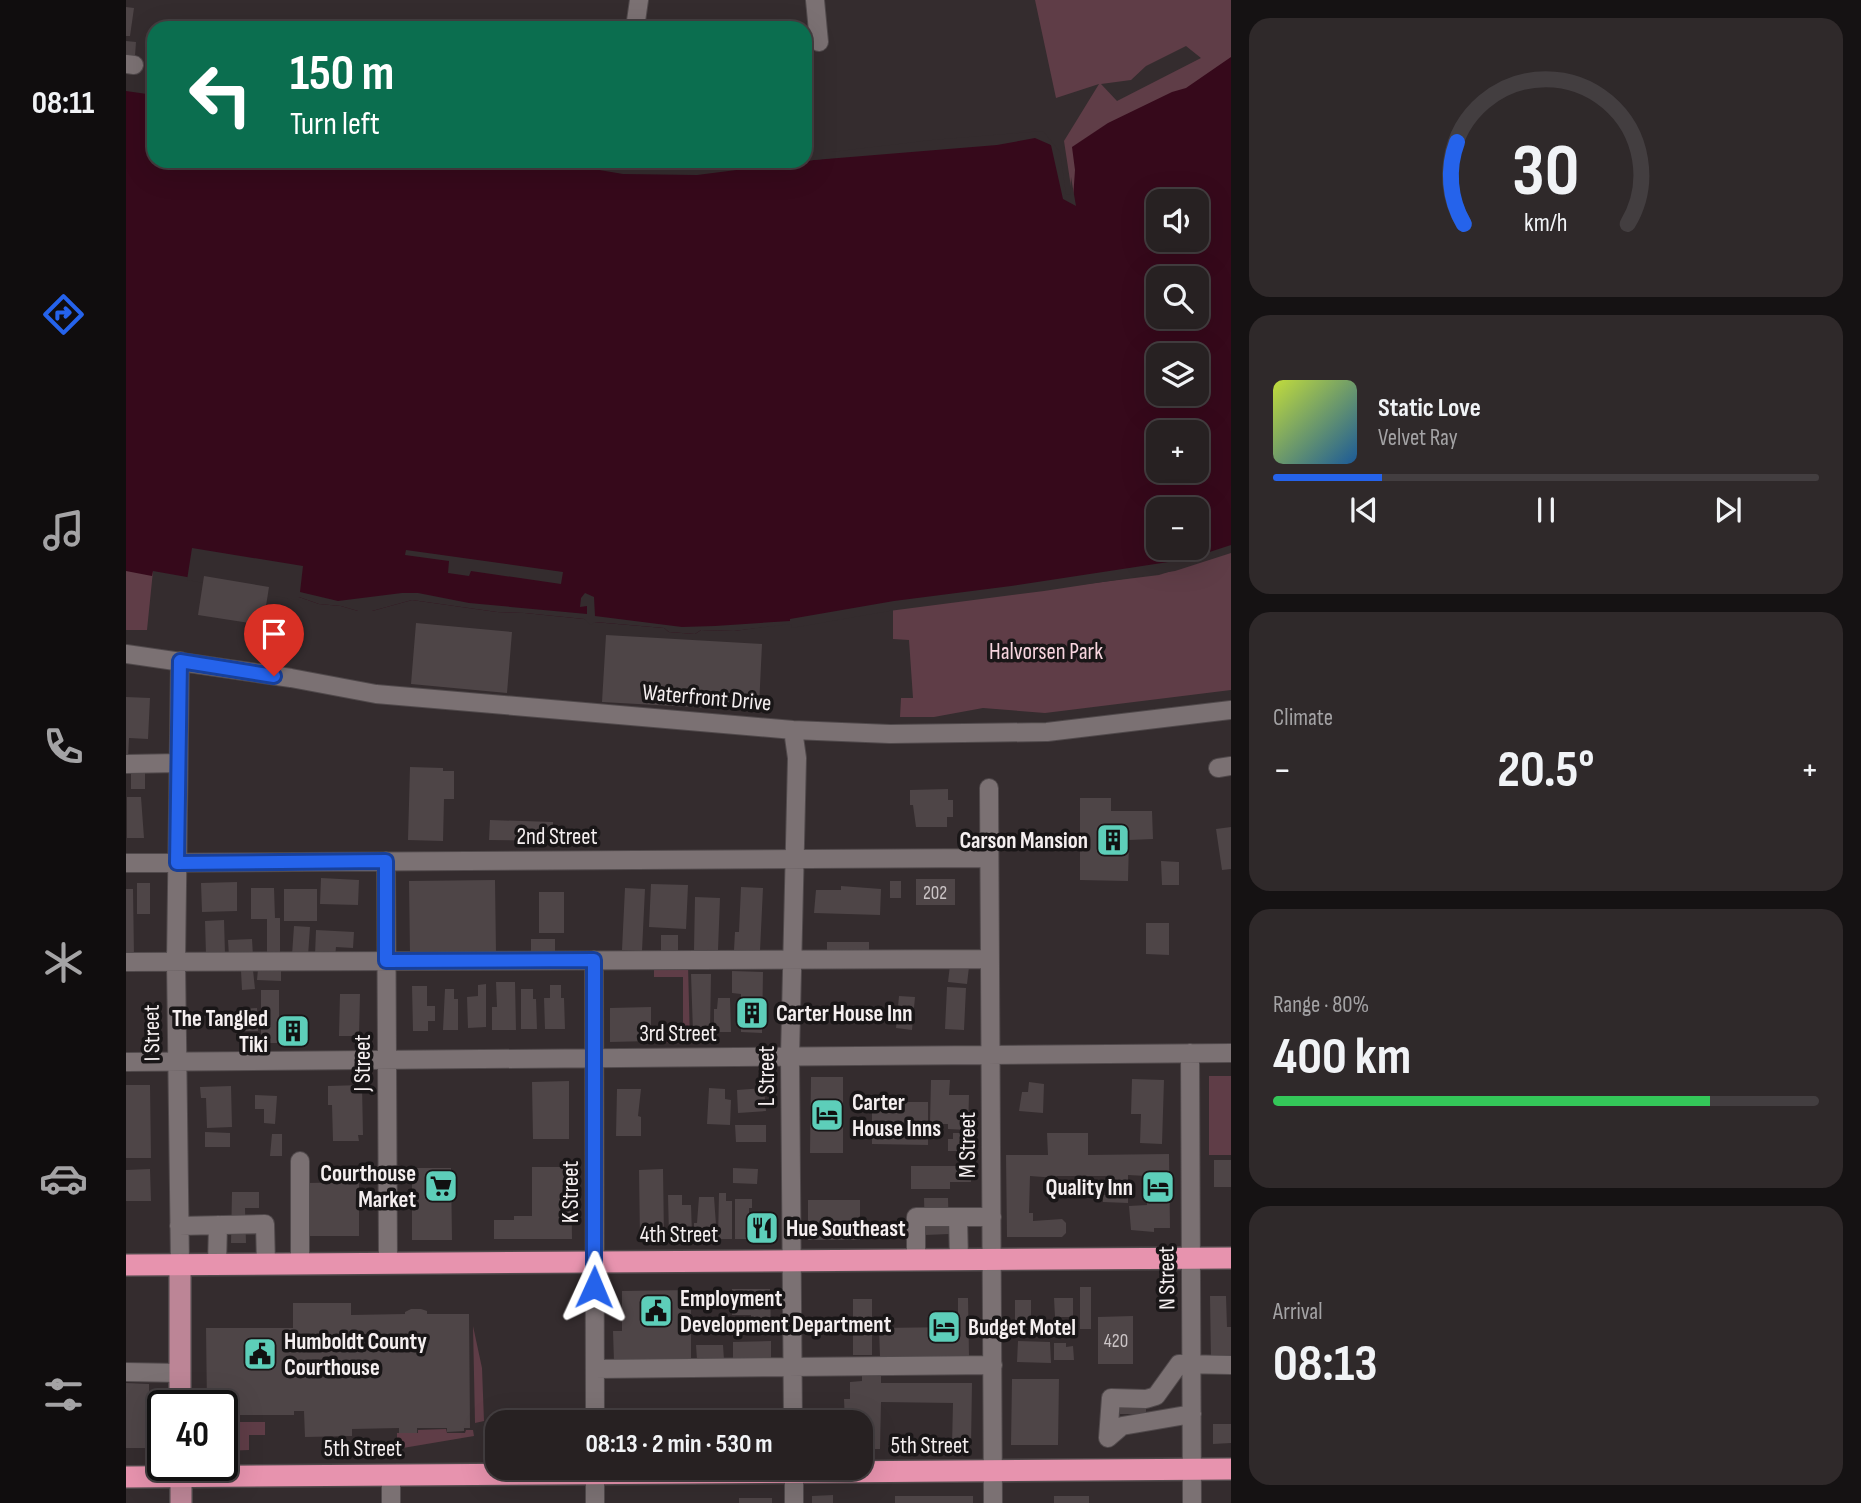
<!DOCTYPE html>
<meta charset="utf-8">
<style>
body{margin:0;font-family:"Sofia Sans Condensed",sans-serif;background:#2f292a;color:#f1f3f6;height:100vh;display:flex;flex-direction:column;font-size:26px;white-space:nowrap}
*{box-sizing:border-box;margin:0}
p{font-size:23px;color:#a4a3a5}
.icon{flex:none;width:38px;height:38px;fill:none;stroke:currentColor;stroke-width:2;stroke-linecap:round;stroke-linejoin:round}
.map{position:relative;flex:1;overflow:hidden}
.side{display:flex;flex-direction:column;gap:18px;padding:18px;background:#151213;width:630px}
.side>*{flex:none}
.hud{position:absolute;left:21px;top:21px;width:665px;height:147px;border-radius:21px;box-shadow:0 7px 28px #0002,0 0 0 2px #433e40;background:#0b6e4f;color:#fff;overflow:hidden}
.tools{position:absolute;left:1020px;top:189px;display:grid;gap:14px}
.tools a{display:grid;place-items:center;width:63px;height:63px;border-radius:14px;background:#272122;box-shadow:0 7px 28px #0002,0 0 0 2px #433e40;font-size:35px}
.speed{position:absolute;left:21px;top:1390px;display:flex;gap:14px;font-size:35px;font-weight:700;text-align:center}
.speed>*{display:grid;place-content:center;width:91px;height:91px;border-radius:50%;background:#272122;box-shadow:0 7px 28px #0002,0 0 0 2px #433e40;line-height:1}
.speed .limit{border:4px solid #111;border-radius:10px;background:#fff;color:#111}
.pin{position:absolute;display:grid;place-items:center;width:60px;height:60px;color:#fff;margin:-72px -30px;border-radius:50% 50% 50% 0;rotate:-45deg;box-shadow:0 0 7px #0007}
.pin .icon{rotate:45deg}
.me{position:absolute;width:77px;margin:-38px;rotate:1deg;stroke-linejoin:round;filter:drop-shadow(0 0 5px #0008)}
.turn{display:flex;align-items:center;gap:24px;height:147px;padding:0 28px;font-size:32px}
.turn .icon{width:91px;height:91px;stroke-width:2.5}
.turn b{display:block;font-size:49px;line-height:60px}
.big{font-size:52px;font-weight:700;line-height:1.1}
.side .tile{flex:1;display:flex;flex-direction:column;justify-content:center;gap:10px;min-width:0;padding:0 24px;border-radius:21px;background:#2f292a}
.side .dial{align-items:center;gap:0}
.dial svg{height:182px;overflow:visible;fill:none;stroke:#433e40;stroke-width:7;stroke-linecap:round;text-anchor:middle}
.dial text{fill:#f1f3f6;stroke:none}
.song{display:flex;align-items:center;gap:21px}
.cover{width:84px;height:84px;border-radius:10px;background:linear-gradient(135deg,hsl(70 70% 55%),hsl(210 70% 35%))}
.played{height:7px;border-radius:4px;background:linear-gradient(90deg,#2563eb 20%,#433e40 20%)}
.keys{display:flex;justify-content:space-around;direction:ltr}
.heat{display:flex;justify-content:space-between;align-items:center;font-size:38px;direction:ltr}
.charge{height:10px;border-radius:5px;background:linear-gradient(90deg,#34c759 80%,#433e40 0)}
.trip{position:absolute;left:359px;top:1410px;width:388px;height:70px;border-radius:21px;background:#272122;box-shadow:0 7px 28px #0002,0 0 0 2px #433e40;font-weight:700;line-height:70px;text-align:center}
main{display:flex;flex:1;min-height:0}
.dock{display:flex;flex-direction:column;width:126px;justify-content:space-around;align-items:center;background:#100d0e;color:#a4a3a5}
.dock .icon{width:49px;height:49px}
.dock .on{color:#2563eb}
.dock b{font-size:32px;color:#f1f3f6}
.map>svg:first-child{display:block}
.green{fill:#5f3d47;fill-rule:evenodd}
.water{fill:#36091b;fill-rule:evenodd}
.pier{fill:#342c2e}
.building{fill:#4e4547}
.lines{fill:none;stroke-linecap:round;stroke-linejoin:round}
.minor-casing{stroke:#50494b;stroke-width:20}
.major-casing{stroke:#50494b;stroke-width:24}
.highway-casing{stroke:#50494b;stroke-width:24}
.minor{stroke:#7b7173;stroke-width:18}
.major{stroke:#bc8596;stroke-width:21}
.highway{stroke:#e793ae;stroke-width:21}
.route-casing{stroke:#184099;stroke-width:18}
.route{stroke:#2563eb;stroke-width:12}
.labels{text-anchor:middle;stroke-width:7;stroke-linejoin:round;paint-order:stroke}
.number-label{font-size:19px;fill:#cbc4c6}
.park-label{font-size:23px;fill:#f8d5df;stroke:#191617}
.street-label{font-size:23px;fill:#f5eff0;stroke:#191617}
.poi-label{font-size:23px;font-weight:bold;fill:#f5eff0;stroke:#191617;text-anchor:start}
</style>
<main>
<nav class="dock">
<b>08:11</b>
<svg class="icon on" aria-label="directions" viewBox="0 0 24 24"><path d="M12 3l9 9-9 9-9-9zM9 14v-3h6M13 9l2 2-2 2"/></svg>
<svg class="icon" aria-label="music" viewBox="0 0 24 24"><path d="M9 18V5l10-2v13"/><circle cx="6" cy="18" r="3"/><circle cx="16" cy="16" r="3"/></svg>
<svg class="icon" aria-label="phone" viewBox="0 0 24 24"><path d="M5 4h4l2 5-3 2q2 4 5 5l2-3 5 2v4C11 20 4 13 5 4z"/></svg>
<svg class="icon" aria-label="climate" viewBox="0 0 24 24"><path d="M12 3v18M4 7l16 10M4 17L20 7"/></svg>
<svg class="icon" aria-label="car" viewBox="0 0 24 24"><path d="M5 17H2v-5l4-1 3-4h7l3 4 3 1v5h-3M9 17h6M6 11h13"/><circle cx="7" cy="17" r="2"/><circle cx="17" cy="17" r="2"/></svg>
<svg class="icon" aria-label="filters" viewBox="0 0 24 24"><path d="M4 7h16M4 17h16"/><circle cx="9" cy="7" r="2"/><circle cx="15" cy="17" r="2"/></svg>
</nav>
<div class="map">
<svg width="1105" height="1503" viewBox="0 0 1105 1503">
<rect width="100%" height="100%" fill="#342c2e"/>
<!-- green -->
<path class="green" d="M909,0H1105V198L1071,201L947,200L938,141L973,84L930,98ZM1060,46L1075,58L991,101L975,84L1005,80L1020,66Z
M0,528L27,571L21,630H0Z
M1105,552V690L919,713L857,708L808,717H774L775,698H787L783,640L767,639V608L1033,575Z
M528,965H562L564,1042L527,1043V1033L550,1032L557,1022V977H528Z
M1083,1076H1105V1155H1083Z
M347,1326L356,1368L358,1421L349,1423Z
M96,1422H139V1435H123V1450L96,1451Z
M320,1429L321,1433H339L340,1430H347L348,1436L271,1449V1433H292V1430Z"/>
<!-- water -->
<path class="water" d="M1105,57V549L1065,565L608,631L575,630L569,634L543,632L538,628L468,622L458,619L399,613L371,612L286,600L246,611H232L215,606L193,604L173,597L27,571L26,576L0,571V91L28,95V161H463L532,171L638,161H679L916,134L931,153L937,196L947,199L949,170L946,147L982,123L1046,92L1060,88ZM1032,201H1071V240H1032ZM1032,278H1071V317H1032ZM1032,355H1071V394H1032ZM1032,432H1071V471H1032ZM1032,509H1071V548H1032Z"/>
<!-- pier -->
<path class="pier" d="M917,131L934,152L940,194L944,195L945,177L950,206L937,199L925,145L909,138L871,145L688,160L571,175L497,174L420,161H485L532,168L612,161H679L680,152H705L806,140Z
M1105,545V553L1049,571L918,591L763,611L666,628L665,624L608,631L575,630L569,634L543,632L538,628L469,622L465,625L458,619L399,613L371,612L286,600L246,611H232L215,606L193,604L173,597L172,600L61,580L66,548L177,566L174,592L212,601L276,593H292L343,603L461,614V606L454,607L455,598L459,593L468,597L469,616L556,627L589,626L664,621V619L768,601L885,586L1062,559Z
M280,550L437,572L435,584L345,571L343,576L322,573L323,561L279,555Z"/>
<!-- building -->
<path class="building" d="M0,7L8,8L4,36H0Z
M0,41L10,42L9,56L0,55Z
M78,576L143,587L137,625L72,615Z
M290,623L386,632L381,693L285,684Z
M480,635L636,644L633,707L601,705V709L476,702Z
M0,697L24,698L22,739L3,738L2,759H0Z
M284,767L317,768V771H328V799H318L317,841L282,840Z
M19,770V789H5V771Z
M822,789V800H827V817H821V827H790L787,805H784V790Z
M1,797H15L18,838H1Z
M954,798H985V811H1026L1027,839L1003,840L1002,881L954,880Z
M364,820L427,822V841L363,840Z
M1105,827V869L1096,870L1090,829Z
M1035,861L1053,862V885H1036Z
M195,878L233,880L232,905L194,904Z
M790,879H829V905H790Z
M369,880L370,953L284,954L283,881Z
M764,881H775V898H764Z
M111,882V911L76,912L75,883Z
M11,883H24V914H11Z
M525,884L562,885L560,929L523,927Z
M715,886L755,889L754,915L688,913L690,890H715Z
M615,887L637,888L634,951L608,950L609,932H613Z
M125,888H148L149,918H154V957H141V919H125Z
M499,888L519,889L516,951L496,950Z
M0,889H7L8,957H0Z
M158,889H191V921H158Z
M413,892H438V933H413Z
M569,897L594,898L592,950H568Z
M98,920L99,954L80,955L79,921Z
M1020,923H1043V955L1020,954Z
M168,926L184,927L182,956L166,955Z
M190,930L228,932L227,948L210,947L209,957L189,955Z
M535,935H552V952H535Z
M126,939L127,956L103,957L102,940Z
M405,939H429V952H405Z
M701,942H743V951H701Z
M824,965L843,967L841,984L822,982Z
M132,969L155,970V981L131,980Z
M127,970L129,989L116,990L115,971Z
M606,971L637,972L636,1033L615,1032V994L606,993Z
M565,974H585L584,1032H567Z
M370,982H389L390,1030H366V1007H371Z
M360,984V1027L342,1028L341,997L352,996V985Z
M424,985H435V998H438L439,1029H419L418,998H424Z
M286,986H301V1006H309V1021H302V1031H287Z
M821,987L840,988L838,1030L819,1029Z
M319,989H328V999H332V1030H317Z
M395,989H407V999H410L411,1029H395Z
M135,990H153V1043H135Z
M214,994H234L233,1036H213Z
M773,996L789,997L786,1030L770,1028Z
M592,998H604L605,1032H588V1009H591Z
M525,1007V1041L484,1042V1008Z
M131,1008L132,1031H119L118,1009Z
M160,1020H175L174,1043L159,1042Z
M685,1077H717V1153H684Z
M1006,1079L1038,1080L1036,1144L1014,1143L1015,1114H1005Z
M805,1080H824L823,1095H843L842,1130L822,1129V1124H804Z
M443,1081V1139H407L406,1082Z
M903,1082L918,1084L917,1113L893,1111L896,1092H902Z
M0,1085H24L25,1158H0Z
M236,1085L237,1135H232L233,1141H207L206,1105H202V1086Z
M105,1086L106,1127L81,1128L80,1098H75L74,1087Z
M583,1088L599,1089V1099L605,1100L604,1125L581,1124Z
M638,1088L640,1111L612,1113L611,1090Z
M491,1089H515L512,1116L515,1117V1136H490Z
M129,1095L151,1096L149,1124L138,1123V1109H129Z
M746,1102H802V1145L746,1144Z
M609,1125H640V1142H610Z
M79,1132L104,1133V1147H79Z
M827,1133H839V1151H822V1139H827Z
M921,1133H962V1155L1043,1154L1044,1228H1028V1232L1005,1230L1003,1206L1021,1205L1020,1176L1002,1175V1203L977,1202V1195H980V1176H960V1178H951V1176H930L931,1178L904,1176L903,1213H907V1221L936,1219L940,1223V1233L936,1237H881L880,1155H922Z
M146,1134H156V1156H144Z
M1088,1160H1105V1187H1088Z
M785,1166H845V1182H824V1189H785Z
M406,1167H445L446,1239H368V1220H388V1216H406Z
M286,1168H325L326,1240H286Z
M607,1168L632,1169L631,1184L607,1183Z
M24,1169L25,1201H0V1170Z
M537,1169L538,1239H514L513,1170Z
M233,1182V1236H182L181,1183Z
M106,1192H133V1208H119L120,1243H105Z
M593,1193H600V1201H606V1239H592Z
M542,1195H556V1205H565L566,1235L543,1236Z
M573,1197H588L591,1239L568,1240V1223H571Z
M798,1198H822L823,1234L799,1235Z
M609,1199H626V1208H623V1239H609Z
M682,1200H734V1240H682Z
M628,1218H645V1238H628Z
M954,1287H965V1329H954Z
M606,1289H644L645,1329H625V1315H606Z
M565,1290V1361L488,1362L487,1331H496V1291Z
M1084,1296H1100L1101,1327H1105V1360H1085Z
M832,1298H842L843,1356L754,1357L753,1328L832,1327Z
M928,1298H947V1317H929Z
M727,1299H746V1355H727Z
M889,1300H905V1331H889Z
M167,1303H225V1315L279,1314V1312L285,1309H295L301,1311V1314H343L344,1428H338V1431L321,1432V1428H291V1433H273V1428L226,1429V1436L179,1437L178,1411H168V1415H96V1405H81L80,1328H167Z
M1007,1316V1364H972V1317Z
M645,1341V1359L607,1360V1342Z
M892,1341L924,1342L925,1363L891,1362Z
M928,1343H940V1347L947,1346L948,1360H928Z
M570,1345H597L598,1360H571Z
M736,1374H755V1383H846L845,1446H826L827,1403L755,1402L754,1449H735V1423H719L718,1399H724V1382L736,1381Z
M886,1379H933L932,1445H885Z
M0,1383L23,1384V1448H0Z
M994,1405L1020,1407V1413H1017V1416L1008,1417V1414H994Z
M1087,1424H1105V1443L1087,1444Z
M707,1495V1503H686V1496Z
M769,1496H847V1503H769Z
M928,1496H963V1503H928Z
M613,1498H646V1503H613Z"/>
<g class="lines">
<defs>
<path id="minor" d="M689,0L693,42
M509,28L513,0
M0,64L8,65
M0,654L165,678L250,694L667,730L764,734L921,732L1105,710
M667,730L671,758L664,1057L667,1423
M0,764L52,763
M1092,768L1105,766
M863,788L867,1503
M260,861L262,1264
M0,863L863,858
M468,960L469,1423
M0,962L864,959
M1064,1053L1066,1503
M0,1062L1105,1053
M174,1161V1264
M832,1217L833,1261
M53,1226L139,1224L140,1264
M790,1261V1217H866
M91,1264L92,1225
M54,1265L50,962L54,661
M469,1369L867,1365
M0,1372L54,1373
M982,1438L985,1398L1020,1399L1030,1396L1053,1364L1105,1365
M982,1438L996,1426L1066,1414
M668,1468V1503
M265,1503V1475
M469,1503V1468"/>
<path id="major" d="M54,1265V1405
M55,1465V1503"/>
<path id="highway" d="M0,1265L1105,1258
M0,1477L1105,1469"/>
</defs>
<!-- minor casing -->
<use href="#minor" class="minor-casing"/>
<!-- major casing -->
<use href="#major" class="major-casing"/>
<!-- highway casing -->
<use href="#highway" class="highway-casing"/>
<!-- minor -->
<use href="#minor" class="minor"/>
<!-- major -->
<use href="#major" class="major"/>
<!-- highway -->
<use href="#highway" class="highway"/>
</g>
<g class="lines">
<defs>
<path id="route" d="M148,676L54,661L51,863L260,861V961L468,960V1287"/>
</defs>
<!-- route casing -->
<use href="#route" class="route-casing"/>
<!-- route -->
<use href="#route" class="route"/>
</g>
<!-- icons -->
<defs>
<symbol id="building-square" viewBox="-11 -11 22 22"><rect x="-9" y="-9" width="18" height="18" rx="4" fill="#5dceb9" stroke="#191617"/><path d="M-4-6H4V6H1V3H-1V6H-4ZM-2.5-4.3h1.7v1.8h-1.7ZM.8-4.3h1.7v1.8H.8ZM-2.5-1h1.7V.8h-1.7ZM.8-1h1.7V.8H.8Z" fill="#111"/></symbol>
<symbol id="hotel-square" viewBox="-11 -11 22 22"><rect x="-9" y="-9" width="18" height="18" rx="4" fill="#5dceb9" stroke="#191617"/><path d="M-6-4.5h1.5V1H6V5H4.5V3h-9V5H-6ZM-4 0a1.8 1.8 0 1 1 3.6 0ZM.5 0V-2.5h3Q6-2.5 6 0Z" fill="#111"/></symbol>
<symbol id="supermarket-square" viewBox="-11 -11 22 22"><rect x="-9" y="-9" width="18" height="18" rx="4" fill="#5dceb9" stroke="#191617"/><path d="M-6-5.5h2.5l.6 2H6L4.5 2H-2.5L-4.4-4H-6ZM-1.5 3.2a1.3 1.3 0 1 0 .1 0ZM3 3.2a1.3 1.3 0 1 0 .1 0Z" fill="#111"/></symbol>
<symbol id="restaurant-square" viewBox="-11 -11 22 22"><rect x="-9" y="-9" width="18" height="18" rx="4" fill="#5dceb9" stroke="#191617"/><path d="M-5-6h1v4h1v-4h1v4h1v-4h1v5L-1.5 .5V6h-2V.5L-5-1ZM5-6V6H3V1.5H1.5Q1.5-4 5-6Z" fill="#111"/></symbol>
<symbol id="civic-square" viewBox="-11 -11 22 22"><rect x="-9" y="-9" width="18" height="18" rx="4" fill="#5dceb9" stroke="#191617"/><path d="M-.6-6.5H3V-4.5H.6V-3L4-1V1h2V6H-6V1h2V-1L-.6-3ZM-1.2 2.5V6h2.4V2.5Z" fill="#111"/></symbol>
</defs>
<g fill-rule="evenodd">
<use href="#building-square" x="968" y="821" width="38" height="38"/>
<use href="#building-square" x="607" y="994" width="38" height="38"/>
<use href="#building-square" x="148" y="1012" width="38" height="38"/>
<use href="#hotel-square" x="682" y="1096" width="38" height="38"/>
<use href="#supermarket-square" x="296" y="1167" width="38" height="38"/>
<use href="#hotel-square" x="1013" y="1168" width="38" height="38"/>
<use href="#restaurant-square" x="617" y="1209" width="38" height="38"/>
<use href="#civic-square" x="511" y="1292" width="38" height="38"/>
<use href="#hotel-square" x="799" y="1308" width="38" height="38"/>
<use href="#civic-square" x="115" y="1335" width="38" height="38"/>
</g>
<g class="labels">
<!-- number labels -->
<g class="number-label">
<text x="809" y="899">202</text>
<text x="990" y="1347">420</text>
</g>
<!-- park labels -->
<g class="park-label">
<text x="920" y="659">Halvorsen Park</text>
</g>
<!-- street labels -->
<g class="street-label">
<text transform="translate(581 697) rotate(5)" y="8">Waterfront Drive</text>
<text x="431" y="844">2nd Street</text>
<text transform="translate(25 1033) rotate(-91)" y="8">I Street</text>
<text x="552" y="1041">3rd Street</text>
<text transform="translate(236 1063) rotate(-90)" y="8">J Street</text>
<text transform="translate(640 1076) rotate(-90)" y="8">L Street</text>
<text transform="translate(841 1145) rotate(-90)" y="8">M Street</text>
<text transform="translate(444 1192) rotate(-90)" y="8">K Street</text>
<text x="553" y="1242">4th Street</text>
<text transform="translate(1040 1278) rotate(-91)" y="8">N Street</text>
<text x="804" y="1453">5th Street</text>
<text x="237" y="1456">5th Street</text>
</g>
<!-- poi labels -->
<g class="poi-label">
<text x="962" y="848" text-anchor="end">Carson Mansion</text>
<text x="650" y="1021">Carter House Inn</text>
<text x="142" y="1026" text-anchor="end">The Tangled<tspan x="142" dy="26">Tiki</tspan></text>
<text x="726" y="1110">Carter<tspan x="726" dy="26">House Inns</tspan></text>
<text x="290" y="1181" text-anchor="end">Courthouse<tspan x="290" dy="26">Market</tspan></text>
<text x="1007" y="1195" text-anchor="end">Quality Inn</text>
<text x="660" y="1236">Hue Southeast</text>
<text x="554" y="1306">Employment<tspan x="554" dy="26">Development Department</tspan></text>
<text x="842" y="1335">Budget Motel</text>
<text x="158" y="1349">Humboldt County<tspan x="158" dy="26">Courthouse</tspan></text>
</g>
</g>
</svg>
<div class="tools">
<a><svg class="icon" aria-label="sound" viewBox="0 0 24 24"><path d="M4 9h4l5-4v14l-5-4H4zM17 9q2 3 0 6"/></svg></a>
<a><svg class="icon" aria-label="search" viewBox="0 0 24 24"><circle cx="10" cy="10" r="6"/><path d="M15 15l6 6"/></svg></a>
<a><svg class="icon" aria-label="layers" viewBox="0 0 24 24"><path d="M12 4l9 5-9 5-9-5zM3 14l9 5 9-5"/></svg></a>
<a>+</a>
<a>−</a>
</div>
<div class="speed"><div class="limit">40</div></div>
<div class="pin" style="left:148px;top:676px;background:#d93025"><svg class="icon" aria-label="arrive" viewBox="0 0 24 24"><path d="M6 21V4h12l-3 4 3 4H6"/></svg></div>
<svg class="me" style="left:468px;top:1287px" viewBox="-20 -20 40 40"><path d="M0-17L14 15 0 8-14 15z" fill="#2563eb" stroke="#fff" stroke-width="4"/></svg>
<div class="trip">08:13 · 2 min · 530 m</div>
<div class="hud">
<div class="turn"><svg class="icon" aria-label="left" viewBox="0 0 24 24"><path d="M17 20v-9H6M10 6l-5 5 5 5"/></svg><div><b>150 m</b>Turn left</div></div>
</div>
</div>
<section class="side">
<div class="tile dial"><svg viewBox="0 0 100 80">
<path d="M14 69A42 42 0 1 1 86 69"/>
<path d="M14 69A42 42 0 0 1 11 33" stroke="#2563eb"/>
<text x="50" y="56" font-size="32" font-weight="700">30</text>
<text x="50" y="72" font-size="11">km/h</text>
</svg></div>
<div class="tile">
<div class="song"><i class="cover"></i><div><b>Static Love</b><p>Velvet Ray</p></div></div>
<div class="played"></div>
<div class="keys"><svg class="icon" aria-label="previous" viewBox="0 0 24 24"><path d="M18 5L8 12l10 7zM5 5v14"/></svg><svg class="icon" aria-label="pause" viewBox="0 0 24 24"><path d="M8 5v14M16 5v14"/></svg><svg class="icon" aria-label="next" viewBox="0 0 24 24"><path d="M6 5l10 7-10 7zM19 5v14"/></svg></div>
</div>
<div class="tile"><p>Climate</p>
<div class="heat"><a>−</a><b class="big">20.5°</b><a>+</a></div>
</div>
<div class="tile"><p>Range · 80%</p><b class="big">400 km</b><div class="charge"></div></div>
<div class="tile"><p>Arrival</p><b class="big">08:13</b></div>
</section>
</main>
